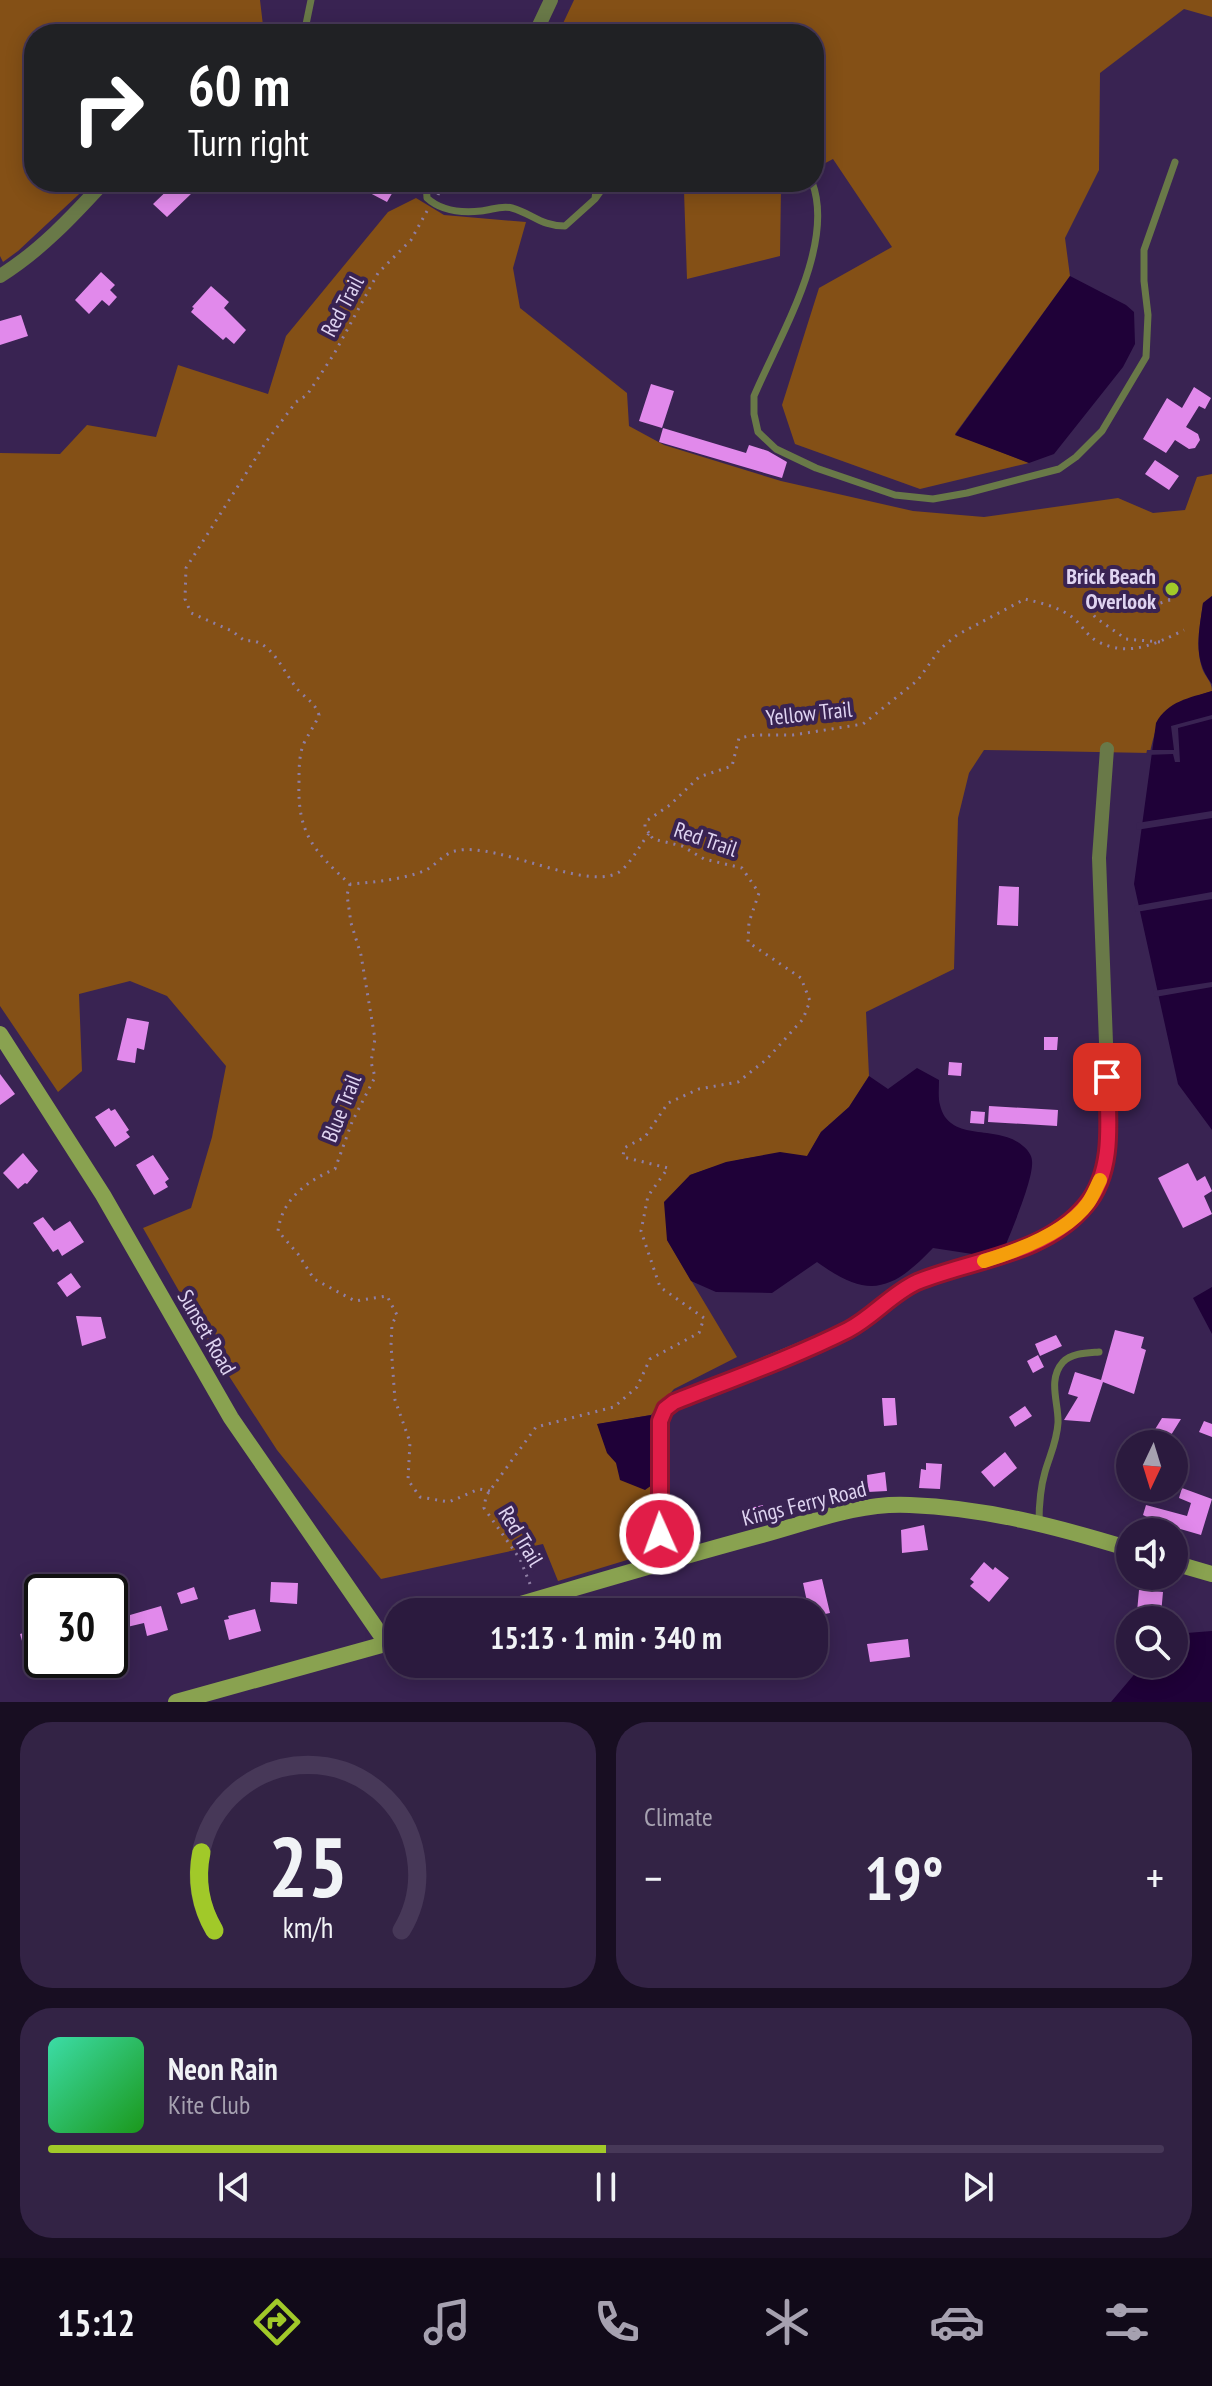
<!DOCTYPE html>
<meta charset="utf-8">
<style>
body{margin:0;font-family:"PT Sans Narrow",sans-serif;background:#332345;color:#f1f3f6;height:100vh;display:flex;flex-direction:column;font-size:30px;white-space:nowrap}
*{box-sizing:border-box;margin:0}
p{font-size:26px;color:#a6a1b0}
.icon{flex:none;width:44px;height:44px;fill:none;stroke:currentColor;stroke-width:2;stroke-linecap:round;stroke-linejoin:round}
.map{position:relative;height:1702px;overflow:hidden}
.details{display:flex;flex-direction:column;gap:20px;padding:20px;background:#180e22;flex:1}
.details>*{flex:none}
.guide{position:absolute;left:24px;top:24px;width:800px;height:168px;border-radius:32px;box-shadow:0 4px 20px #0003,0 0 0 2px #473858;background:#202124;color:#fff;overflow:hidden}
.needle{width:52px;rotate:184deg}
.tools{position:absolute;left:1116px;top:1430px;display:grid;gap:16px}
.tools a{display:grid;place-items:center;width:72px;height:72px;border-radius:50%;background:#2b1a3e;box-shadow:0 4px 20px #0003,0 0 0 2px #473858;font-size:40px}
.speed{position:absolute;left:24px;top:1574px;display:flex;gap:16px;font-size:40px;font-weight:700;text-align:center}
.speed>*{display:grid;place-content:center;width:104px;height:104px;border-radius:50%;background:#2b1a3e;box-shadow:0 4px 20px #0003,0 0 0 2px #473858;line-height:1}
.speed .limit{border:4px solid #111;border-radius:12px;background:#fff;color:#111}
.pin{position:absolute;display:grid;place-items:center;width:68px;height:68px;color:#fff;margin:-34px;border-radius:16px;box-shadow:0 4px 12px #0006}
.me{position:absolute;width:88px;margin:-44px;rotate:358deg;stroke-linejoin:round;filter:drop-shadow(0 0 6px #0008)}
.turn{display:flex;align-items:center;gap:28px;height:168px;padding:0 32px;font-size:36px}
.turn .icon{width:104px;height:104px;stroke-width:2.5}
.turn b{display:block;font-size:56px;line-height:68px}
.big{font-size:60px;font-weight:700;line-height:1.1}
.details .widget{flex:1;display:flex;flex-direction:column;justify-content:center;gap:12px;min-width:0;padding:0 28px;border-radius:32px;background:#332345}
.details .dial{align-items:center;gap:0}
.dial svg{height:208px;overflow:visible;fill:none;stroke:#473858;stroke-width:7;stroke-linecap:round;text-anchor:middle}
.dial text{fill:#f1f3f6;stroke:none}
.song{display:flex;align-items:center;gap:24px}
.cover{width:96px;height:96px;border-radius:12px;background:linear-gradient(135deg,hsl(160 70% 55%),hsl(120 70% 35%))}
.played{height:8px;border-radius:4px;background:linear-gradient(90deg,#a1c929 50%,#473858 50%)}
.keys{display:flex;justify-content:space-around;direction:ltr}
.heat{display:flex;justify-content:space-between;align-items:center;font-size:44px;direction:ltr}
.details .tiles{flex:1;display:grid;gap:20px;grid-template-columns:1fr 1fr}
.widget:last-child{grid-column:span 2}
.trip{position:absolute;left:384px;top:1598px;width:444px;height:80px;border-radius:32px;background:#2b1a3e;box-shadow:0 4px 20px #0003,0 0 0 2px #473858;font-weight:700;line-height:80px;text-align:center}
.tabs{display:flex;height:128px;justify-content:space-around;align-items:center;background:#110a19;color:#a6a1b0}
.tabs .icon{width:56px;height:56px}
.tabs .current{color:#a1c929}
.tabs b{font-size:36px;color:#f1f3f6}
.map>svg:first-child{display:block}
.forest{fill:#845016}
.water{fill:#1f0138}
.pier{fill:#392352}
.building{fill:#e189eb}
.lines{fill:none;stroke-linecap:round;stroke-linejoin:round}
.path{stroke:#8f7ea4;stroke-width:3;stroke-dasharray:2 6;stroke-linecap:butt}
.lane{stroke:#697948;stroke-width:7}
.street{stroke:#697948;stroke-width:14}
.secondary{stroke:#89a250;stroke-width:16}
.route-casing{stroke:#92132f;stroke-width:20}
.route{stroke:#e11d48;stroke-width:14}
.slow{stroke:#f59e0b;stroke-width:14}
.poi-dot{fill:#a1c929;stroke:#392352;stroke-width:3}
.labels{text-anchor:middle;stroke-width:8;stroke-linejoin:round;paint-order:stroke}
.street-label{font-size:22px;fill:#dfd4f1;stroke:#392352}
.poi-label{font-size:22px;font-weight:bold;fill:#dfd4f1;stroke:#392352;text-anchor:end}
</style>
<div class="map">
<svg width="1212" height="1702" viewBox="0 0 1212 1702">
<rect width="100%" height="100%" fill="#392352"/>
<!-- forest -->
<path class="forest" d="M0,0H260L264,34H34V182H92L18,251L3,262L0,256Z
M574,0H1212V17L1184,9L1100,73L1099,170L1065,238L1070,276L955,434L1029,463L920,489L795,444L782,405L819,288L892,247L833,159L814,169V34H558Z
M643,182H790L781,187L780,256L687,279L684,191Z
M416,198L444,215L526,222L513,268L520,308L627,393L629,426L664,445L781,481L913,511L984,517L1118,498L1153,513L1185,510L1197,477L1212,474V596L1203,603C1200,626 1195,646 1202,668C1205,677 1212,681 1212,691C1169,705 1160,706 1150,753L984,750L969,773L958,818L954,969L866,1012L869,1076L849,1107L821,1132L807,1157C765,1150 730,1161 690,1175L667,1240L737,1357L674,1389L651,1415L598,1424C611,1467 617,1463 655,1483L650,1553L558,1581L543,1544L381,1579L277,1450L216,1356L143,1228L191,1208L212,1137L226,1066L167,996L130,981L79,994L82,1071L58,1092L0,1006V453L60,454L87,425L156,437L178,365L268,394L286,336L388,212Z"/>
<!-- water -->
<path class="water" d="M1070,276L1126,305L1134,312L1135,344L1123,367L1054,454L1029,463L955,435Z
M1212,596V684C1192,659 1199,632 1203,603Z
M1212,691V1130L1178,1084L1134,884L1156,723C1168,701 1189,698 1212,691Z
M917,1068L939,1080C939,1088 938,1098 940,1105C949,1144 998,1123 1023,1146C1027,1149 1032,1155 1032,1161C1034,1178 1011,1232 1004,1249L979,1255L933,1248C891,1292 868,1299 817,1262L772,1293L716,1292L691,1281L667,1240L664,1202L690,1175L726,1162L780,1152L807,1156L821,1132L849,1107L869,1076L888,1089Z
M1212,1287V1334L1193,1298Z
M651,1415L655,1483L645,1490L620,1480L616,1463L607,1453L597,1424Z
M1212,1631V1702H1111L1143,1664H1174V1634Z"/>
<!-- pier -->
<path class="pier" d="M1212,715V719L1178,728L1180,762H1175L1173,754L1146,755L1147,750H1174L1171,726Z
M1212,811V818L1136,830L1137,823Z
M1212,892V899L1136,912L1134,906Z
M1212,982V987L1155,997L1153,991Z"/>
<!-- building -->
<path class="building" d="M176,182H181L192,193L167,217L153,204Z
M349,182H391L397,185L387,202Z
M101,272L115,285L110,290L117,297L109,306L102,300L89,314L75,300Z
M211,286L229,302L224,308L246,330L234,344L226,337L223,340L191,312L194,308L192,307Z
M21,315L28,336L0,345V321Z
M651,384L674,391L662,428L639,421Z
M1194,387L1211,398L1205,409L1199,406L1186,427L1198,434L1200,440L1195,448L1189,449L1175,440L1166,453L1143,439L1167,398L1182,408Z
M663,428L746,453L749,445L768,451L787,462L782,478L659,442Z
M1155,460L1179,476L1169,490L1145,474Z
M999,886L1019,887L1018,926L997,925Z
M127,1018L149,1022L144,1050L137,1048L135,1063L117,1060Z
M1044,1037H1058L1057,1050H1044Z
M949,1062L962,1063L961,1076L948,1075Z
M0,1074L15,1094L0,1105Z
M989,1106L1058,1110L1057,1126L988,1122Z
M109,1108L111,1111L115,1109L129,1130L126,1132L130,1137L115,1147L95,1117Z
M971,1111L985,1112L984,1124L970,1123Z
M23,1153L38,1171L27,1184L25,1183L18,1189L3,1173Z
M153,1155L169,1179L165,1182L168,1187L154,1195L136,1165Z
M1188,1163L1197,1181L1205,1176L1212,1191L1204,1196L1212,1214L1183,1228L1158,1178Z
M43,1217L54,1231L70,1221L84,1242L62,1256L58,1249L53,1252L33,1223Z
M71,1273L81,1287L67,1297L57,1283Z
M76,1316L101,1317L106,1338L82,1346Z
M1115,1330L1144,1337L1141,1348L1146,1350L1134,1394L1103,1382L1090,1422L1064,1420L1078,1397L1068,1394L1075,1372L1101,1380Z
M1056,1335L1062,1346L1040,1356L1035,1344Z
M1038,1355L1044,1367L1033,1373L1027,1361Z
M882,1398H895L897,1425L884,1426Z
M1025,1406L1032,1416L1015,1427L1009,1417Z
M1162,1418L1181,1419L1168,1440L1154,1431Z
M1204,1421L1212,1424V1437L1199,1432Z
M1005,1452L1017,1468L994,1487L981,1472Z
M926,1463L942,1464L940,1489L919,1488L921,1469L926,1470Z
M885,1472L887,1491L868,1492L867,1475Z
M1182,1488L1212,1499L1201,1535L1146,1519L1147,1517L1143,1515L1146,1505L1187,1516L1191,1503L1179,1498Z
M763,1505L765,1519L752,1522L749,1508Z
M924,1525L928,1550L902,1553L901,1530Z
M984,1562L993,1570L995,1567L1009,1578L989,1602L970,1586L974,1582L970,1579Z
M822,1579L830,1613L820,1615L828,1629L814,1638V1610L809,1611L803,1583Z
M271,1582L298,1583L297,1604L270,1602Z
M194,1587L198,1599L181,1604L177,1593Z
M1139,1590L1163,1592L1161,1614L1137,1612Z
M161,1606L168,1630L147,1636L144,1623L110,1631V1610L121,1607V1611L128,1609L130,1615Z
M255,1609L261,1631L229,1640L224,1620L229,1619L228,1616Z
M42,1628V1654L27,1658L20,1634Z
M908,1639L910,1657L870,1662L867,1644Z"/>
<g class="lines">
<!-- path -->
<path class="path" d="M438,195L442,182
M427,211L411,240L378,273L334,354L307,395L296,402L266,442L186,568L185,599L191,613L232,631L245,641C272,637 284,675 299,691C307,699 315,703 319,715C315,725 309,733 304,743C299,754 299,769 299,781C297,832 313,851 350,884C375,882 400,880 424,871C434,867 443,854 455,851C497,840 594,897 623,869C633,859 641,844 649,833
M1160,642L1126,639L1096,618L1081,601L1117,597L1145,608L1173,599H1168L1167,594
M649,833L645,828V822L670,805L699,777L732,766L739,738L755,735H793L863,724L918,680L940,649L957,635L1025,599C1041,603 1059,607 1072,617C1080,623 1086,634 1095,640C1126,658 1154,645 1184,630
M350,884L347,895L351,923L361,955L375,1039L371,1062L375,1077L352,1122L335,1169C307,1181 282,1199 278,1231L298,1254L314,1279L355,1301L387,1296L397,1315L392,1324L391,1345L395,1400L410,1442L408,1480L420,1497L449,1502L479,1489L490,1491
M530,1584L520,1559L484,1508L486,1496L536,1427L614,1407L637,1387L650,1359L699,1333L704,1318L660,1287L641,1231L648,1196L668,1168L623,1157L624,1148L645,1137L668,1103L699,1089L738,1082L767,1059L803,1019L810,1001L801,978L748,942L749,922L759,893L742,868L704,859L682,846L653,839L649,833"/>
<!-- lane -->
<path class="lane" d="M304,34L311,0
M426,182L427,198C441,211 462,213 481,211C492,210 501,205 512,208C533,214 541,226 565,226L595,199
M592,182L596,190L595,199L607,182
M812,182C836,245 779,337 754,396V414L758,432L776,449L816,468L895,495L933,499L967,493L1059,469L1076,457L1102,431L1146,357L1148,315L1144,281V250L1175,162
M1039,1523C1039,1505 1040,1489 1045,1472C1050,1455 1057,1441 1058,1423C1059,1403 1047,1380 1063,1362C1072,1353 1087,1353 1099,1352"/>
<!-- street -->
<path class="street" d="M535,34L551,0
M0,276C40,251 72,217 104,182
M661,1562L660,1421L665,1409L674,1402L851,1328L893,1295L917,1283L1009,1254L1069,1223L1088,1203L1101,1178L1109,1122L1099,858L1107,749"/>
<!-- secondary -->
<path class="secondary" d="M0,1034L103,1195L231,1418L387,1644
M1174,1563L1212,1574
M493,1612C583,1586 672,1559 762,1535C810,1522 860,1502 910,1505C986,1508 1058,1527 1130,1549
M176,1702L396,1641"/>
</g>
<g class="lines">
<defs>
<path id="route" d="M660,1534V1421L665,1409L674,1402C732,1379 792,1358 848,1330C873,1317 891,1294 917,1282C973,1259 1045,1255 1086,1205C1115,1171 1108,1118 1107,1077"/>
</defs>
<!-- route casing -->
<use href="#route" class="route-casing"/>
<!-- route -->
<use href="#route" class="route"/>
<!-- slow -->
<path class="slow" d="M984,1261C1017,1251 1067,1232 1088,1203C1093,1196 1096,1188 1100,1180"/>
</g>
<!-- markers -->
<circle class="poi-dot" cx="1172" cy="589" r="8"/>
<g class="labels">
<!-- street labels -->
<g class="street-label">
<text transform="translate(342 306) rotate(-62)" y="8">Red Trail</text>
<text transform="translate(809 713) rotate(-6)" y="8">Yellow Trail</text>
<text transform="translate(706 839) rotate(19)" y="8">Red Trail</text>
<text transform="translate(341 1108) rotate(-68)" y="8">Blue Trail</text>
<text transform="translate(207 1332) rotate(60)" y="8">Sunset Road</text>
<text transform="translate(804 1503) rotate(-14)" y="8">Kings Ferry Road</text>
<text transform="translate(521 1536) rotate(59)" y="8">Red Trail</text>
</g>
<!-- poi labels -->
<g class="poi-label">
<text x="1156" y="584">Brick Beach<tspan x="1156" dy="25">Overlook</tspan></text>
</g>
</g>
</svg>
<div class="tools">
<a><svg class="needle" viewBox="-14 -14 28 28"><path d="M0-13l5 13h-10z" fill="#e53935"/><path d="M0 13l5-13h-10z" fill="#a6a1b0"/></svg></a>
<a><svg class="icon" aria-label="sound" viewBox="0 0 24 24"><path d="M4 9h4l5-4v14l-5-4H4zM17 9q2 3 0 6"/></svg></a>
<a><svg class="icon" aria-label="search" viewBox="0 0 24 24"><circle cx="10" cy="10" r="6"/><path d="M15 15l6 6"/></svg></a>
</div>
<div class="speed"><div class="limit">30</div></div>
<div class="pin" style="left:1107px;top:1077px;background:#d93025"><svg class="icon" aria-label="arrive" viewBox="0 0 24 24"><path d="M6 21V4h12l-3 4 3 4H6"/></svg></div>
<svg class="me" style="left:660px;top:1534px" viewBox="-20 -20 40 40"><circle r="17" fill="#e11d48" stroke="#fff" stroke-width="3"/><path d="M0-11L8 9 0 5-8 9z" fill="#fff"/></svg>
<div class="trip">15:13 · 1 min · 340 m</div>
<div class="guide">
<div class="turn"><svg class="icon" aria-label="right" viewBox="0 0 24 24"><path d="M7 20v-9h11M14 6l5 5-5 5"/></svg><div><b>60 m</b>Turn right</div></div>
</div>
</div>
<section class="details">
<div class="tiles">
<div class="widget dial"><svg viewBox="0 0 100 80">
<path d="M14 69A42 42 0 1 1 86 69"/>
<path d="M14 69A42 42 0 0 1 9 39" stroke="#a1c929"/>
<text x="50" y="56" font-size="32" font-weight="700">25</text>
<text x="50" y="72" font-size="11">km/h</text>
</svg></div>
<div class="widget"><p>Climate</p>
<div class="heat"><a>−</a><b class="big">19°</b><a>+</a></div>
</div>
<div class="widget">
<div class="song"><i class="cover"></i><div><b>Neon Rain</b><p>Kite Club</p></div></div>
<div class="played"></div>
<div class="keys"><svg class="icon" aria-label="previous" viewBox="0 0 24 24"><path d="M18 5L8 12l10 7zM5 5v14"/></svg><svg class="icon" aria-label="pause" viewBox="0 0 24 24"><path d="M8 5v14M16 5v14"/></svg><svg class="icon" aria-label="next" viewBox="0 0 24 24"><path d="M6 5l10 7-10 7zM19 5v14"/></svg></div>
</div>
</div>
</section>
<nav class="tabs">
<b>15:12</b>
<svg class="icon current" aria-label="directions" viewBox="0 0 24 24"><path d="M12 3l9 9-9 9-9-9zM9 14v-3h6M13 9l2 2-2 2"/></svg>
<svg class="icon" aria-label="music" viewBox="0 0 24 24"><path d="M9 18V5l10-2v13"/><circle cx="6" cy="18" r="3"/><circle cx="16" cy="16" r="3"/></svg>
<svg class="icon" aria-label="phone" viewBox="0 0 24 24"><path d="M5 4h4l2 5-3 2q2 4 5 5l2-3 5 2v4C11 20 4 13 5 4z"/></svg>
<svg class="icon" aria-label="climate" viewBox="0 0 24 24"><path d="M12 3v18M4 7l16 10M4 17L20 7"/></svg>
<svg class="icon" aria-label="car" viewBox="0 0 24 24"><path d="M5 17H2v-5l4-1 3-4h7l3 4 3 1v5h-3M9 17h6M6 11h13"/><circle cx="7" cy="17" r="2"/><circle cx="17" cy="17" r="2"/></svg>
<svg class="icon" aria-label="filters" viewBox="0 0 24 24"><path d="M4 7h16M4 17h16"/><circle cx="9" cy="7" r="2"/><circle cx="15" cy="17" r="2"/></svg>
</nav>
